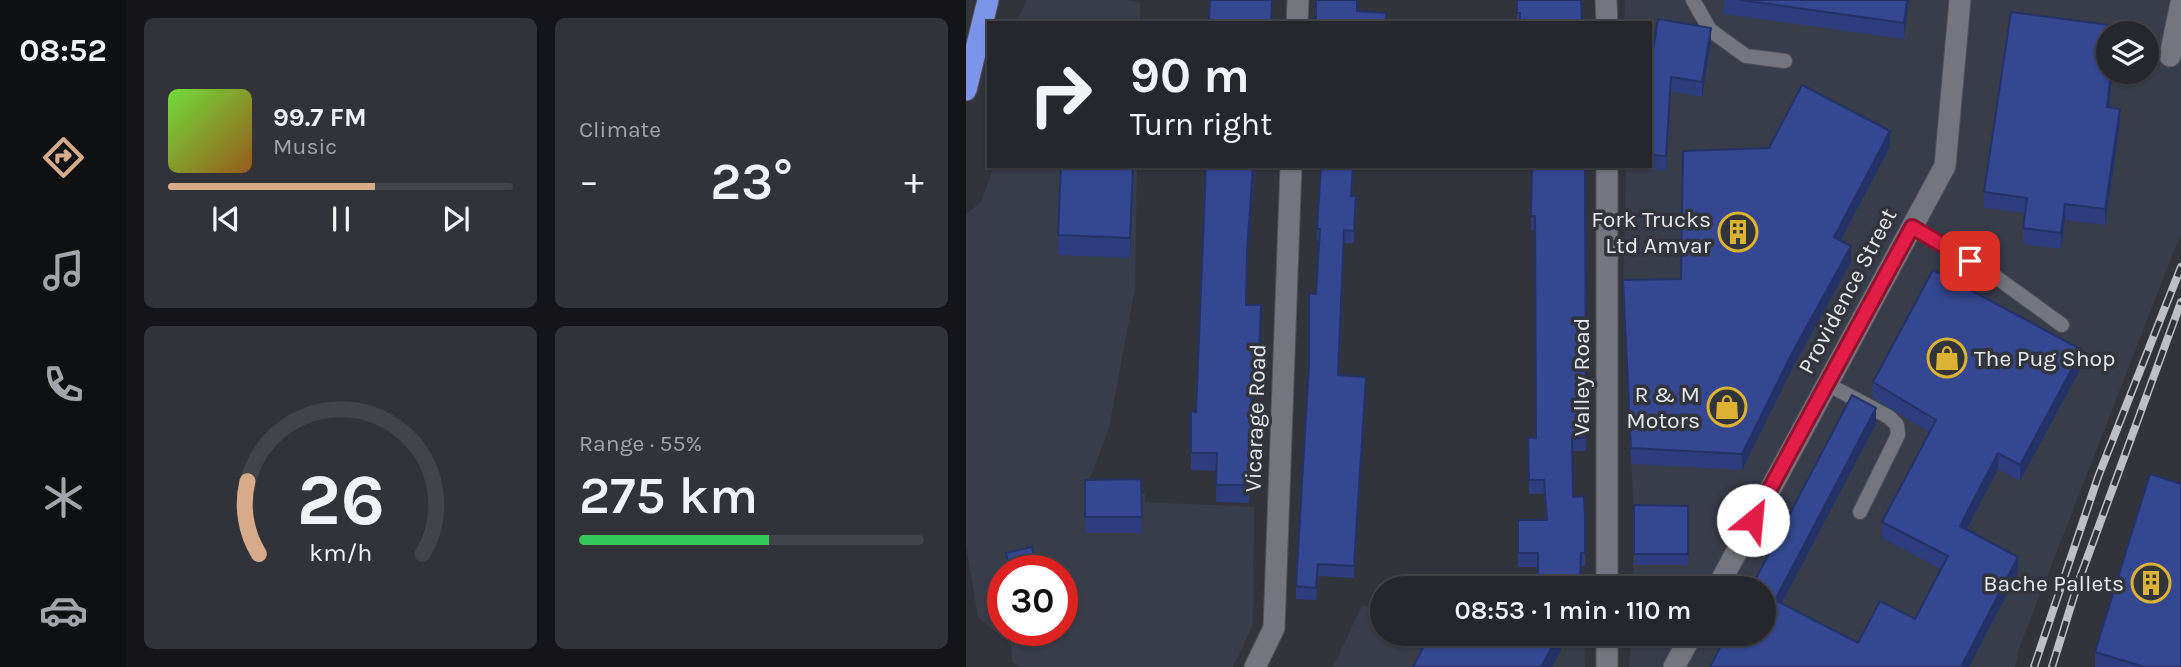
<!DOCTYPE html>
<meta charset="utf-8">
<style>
body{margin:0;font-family:Karla,sans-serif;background:#323339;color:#f1f3f6;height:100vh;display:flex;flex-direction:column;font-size:26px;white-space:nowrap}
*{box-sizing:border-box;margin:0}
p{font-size:23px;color:#a4a5aa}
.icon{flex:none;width:38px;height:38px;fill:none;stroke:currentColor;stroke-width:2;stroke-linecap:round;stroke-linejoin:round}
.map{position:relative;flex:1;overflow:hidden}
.side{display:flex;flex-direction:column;gap:18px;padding:18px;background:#151519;width:840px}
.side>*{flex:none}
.guide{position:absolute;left:21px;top:21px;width:665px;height:147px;border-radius:0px;box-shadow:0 2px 5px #0004,0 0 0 2px #424449;background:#26272d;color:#f1f3f6;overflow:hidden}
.controls{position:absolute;left:1130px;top:21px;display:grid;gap:14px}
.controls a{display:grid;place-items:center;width:63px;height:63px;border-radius:50%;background:#26272d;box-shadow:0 2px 5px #0004,0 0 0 2px #424449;font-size:35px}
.speed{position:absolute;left:21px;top:555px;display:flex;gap:14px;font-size:35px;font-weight:700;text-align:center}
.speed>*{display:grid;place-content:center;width:91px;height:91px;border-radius:50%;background:#26272d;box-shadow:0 2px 5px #0004,0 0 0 2px #424449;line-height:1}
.speed .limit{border:10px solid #d22;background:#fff;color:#111}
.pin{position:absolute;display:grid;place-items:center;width:60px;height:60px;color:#fff;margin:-30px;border-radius:14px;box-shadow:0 4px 10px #0006}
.me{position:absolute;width:77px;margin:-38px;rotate:28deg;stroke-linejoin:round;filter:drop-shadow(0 0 5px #0008)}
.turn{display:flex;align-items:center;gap:24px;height:147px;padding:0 28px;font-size:32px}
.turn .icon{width:91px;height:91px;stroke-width:2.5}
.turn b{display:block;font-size:49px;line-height:60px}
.big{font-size:52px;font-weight:600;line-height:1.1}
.side .card{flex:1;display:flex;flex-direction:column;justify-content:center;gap:10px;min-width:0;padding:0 24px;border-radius:10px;background:#323339}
.side .dial{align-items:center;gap:0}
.dial svg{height:182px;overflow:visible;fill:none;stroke:#424449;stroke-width:7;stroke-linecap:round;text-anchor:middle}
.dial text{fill:#f1f3f6;stroke:none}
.song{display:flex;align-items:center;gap:21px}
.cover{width:84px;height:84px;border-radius:10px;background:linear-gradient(135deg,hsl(100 70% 55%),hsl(30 70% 35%))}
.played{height:7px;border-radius:4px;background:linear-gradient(90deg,#d6ab8b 60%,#424449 60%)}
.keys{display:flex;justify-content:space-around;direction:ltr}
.heat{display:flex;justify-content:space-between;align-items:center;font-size:38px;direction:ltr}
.charge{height:10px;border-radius:5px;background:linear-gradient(90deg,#34c759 55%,#424449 0)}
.side .tiles{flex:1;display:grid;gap:18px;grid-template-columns:repeat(2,1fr)}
.trip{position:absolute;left:404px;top:576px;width:406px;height:70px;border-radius:35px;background:#26272d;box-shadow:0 2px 5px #0004,0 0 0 2px #424449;font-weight:600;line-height:70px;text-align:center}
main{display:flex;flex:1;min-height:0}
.dock{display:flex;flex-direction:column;width:126px;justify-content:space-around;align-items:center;background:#0f1012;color:#a4a5aa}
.dock .icon{width:49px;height:49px}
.dock .on{color:#d6ab8b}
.dock b{font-size:32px;color:#f1f3f6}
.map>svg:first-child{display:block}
.built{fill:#383d4a;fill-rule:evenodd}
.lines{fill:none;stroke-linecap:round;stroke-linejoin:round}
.lane-casing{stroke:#4f5157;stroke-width:16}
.street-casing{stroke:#4f5157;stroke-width:23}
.highway-casing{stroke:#4f5157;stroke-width:23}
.lane{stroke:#73767e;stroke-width:14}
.street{stroke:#73767e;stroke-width:21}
.highway{stroke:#7c95e8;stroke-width:21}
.rail-casing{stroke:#bdbfc4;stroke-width:8}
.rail{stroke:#32343c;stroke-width:5;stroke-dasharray:16;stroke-linecap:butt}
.wall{fill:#2e3d7d}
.shaded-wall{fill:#253266}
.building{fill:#354791;stroke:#253266;stroke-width:2}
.route-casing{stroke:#92132f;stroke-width:18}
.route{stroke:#e11d48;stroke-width:12}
.labels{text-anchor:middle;stroke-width:7;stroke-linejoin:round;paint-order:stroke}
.poi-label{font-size:23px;fill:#e6e8ec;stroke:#32343c;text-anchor:end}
.street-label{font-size:23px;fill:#e6e8ec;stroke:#32343c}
</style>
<main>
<nav class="dock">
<b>08:52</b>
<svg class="icon on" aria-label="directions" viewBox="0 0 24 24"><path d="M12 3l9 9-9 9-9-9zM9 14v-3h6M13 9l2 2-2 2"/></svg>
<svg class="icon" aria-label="music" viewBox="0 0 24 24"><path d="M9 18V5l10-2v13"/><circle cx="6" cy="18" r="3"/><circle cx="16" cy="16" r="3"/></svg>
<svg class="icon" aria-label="phone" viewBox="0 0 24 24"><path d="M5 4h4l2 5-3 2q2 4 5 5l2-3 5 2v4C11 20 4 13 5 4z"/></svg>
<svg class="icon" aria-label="climate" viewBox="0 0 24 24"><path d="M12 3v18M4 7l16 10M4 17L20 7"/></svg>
<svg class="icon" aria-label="car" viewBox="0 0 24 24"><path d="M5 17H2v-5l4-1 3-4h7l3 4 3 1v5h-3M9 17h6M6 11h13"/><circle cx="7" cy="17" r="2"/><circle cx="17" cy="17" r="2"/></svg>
</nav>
<section class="side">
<div class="tiles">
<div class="card">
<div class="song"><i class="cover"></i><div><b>99.7 FM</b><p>Music</p></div></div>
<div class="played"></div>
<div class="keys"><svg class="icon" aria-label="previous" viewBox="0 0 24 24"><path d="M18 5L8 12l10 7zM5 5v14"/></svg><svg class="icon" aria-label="pause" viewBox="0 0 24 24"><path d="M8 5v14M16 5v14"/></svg><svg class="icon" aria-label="next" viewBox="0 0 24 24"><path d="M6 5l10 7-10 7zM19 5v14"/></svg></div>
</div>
<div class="card"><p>Climate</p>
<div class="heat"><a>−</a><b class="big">23°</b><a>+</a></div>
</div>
<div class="card dial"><svg viewBox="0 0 100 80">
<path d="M14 69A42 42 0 1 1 86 69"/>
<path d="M14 69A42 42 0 0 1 9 37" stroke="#d6ab8b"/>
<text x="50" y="56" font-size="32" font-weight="700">26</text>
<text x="50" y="72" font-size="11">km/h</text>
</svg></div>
<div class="card"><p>Range · 55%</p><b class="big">275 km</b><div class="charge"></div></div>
</div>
</section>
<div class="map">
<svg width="1215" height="667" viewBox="0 0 1215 667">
<rect width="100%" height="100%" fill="#32343c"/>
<!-- built -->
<path class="built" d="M61,0H162L174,3V23H50Z
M659,0H1215V233L1052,651L1049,667H663L665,634H798V588H667L668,516L657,296L660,166H684V23H658ZM1143,33H1181V72H1143Z
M28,166H171L169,288L143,428L118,495L179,494V502L288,507L287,625L267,667H55L46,662L45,644L12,617L0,546V214L15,202ZM37,570H96V630H37Z
M396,606L416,607V634H618L619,667H367Z"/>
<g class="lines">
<defs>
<path id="lane" d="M727,0L744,30L780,56L819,61
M946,227L1023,272L1096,325
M861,384L923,417L931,425L932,435L894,512"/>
<path id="street" d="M640,0L641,23
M331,23L332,0
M1204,56L1215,3
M641,588V166
M751,588L979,166L994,0
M289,667L308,628L325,166
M641,667V634
M708,667L726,634"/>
<path id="highway" d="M0,90L22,0"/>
</defs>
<!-- lane casing -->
<use href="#lane" class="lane-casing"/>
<!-- street casing -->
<use href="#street" class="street-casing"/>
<!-- highway casing -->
<use href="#highway" class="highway-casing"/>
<!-- lane -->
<use href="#lane" class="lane"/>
<!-- street -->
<use href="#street" class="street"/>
<!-- highway -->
<use href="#highway" class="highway"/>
<defs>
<path id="rail" d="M1068,667L1132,477L1215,267
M1086,667L1112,583L1215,302"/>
</defs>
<!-- rail casing -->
<use href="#rail" class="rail-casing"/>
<!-- rail -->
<use href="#rail" class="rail"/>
</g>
<!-- wall -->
<path class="wall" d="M551,0L616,23H551Z
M758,0H943L938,39L758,14Z
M1151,33L1143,108L1154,125L1139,225L1099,220L1095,249L1057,244V228L1059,213L1018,208V192Z
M745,43L736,97L705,91L700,170L671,169V166H684V68Z
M924,147L875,240L885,262L825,371L776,470L665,464L657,280L715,279Z
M168,166L164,258L92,255V235Z
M240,166H289L281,268L280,305L295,323L292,398H286L283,503L250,502L251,471L225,470V412H230Z
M355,166H388L386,196L390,208L388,243H378L373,375L400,390L388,578L352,576L350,600L330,599V586L353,241H351V229Z
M566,166H619L620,451H606L607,497L619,517V566H615L614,588H572V567H552V520H580L578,494H563L562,438H570L569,230H565Z
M1116,366L1054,481L1032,469L1000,530L1052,573L1003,667H744L910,424L816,603L892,643L949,619L975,569L916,538V522L963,432L907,398V382Z
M175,479L176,533H119V480Z
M668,505L722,506V565H668Z
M40,553L71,570H41Z
M1129,652L1215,667H1129Z"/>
<!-- shaded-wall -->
<path class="shaded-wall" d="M941,0H943L938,39V23Z
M745,28V43L736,97V82Z
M1145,72H1147L1141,123V107Z
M705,77V91L700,170V156Z
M1154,109V125L1139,225V209Z
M924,131V147L868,253V237Z
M167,166H168L164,258V238Z
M287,166H289L281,268V251Z
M1099,204V220L1095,249V233Z
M885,246V262L825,371L776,470V454L825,355Z
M295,305V323L292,398V381Z
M1116,350V366L1054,481V465Z
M400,377V390L388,578V566Z
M910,408V424L809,616V600Z
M1032,453V469L994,542V526Z
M1052,557V573L1003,667H995Z
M56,630H82V635L56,641Z
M593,634H595V651L586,667H575Z"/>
<!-- building -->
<path class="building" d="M244,0H306L305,23H243Z
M350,0H391V11L420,13L419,23H350Z
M551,0H615L616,23H554V13H551Z
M774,0H941L938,23Z
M1045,12L1151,26L1150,33H1143V72H1145L1141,107L1154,109L1139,209L1099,204L1095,233L1057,228L1061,198L1018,192Z
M692,19L745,28L736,82L705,77L700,156L684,155V68Z
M836,85L924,131L868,237L885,246L825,355L776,454L665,448L657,280L715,279L717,151L803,148Z
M95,166H167L164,238L92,235Z
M240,166H287L281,251L280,305H295L292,381H286L283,485H250L251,453H225V412H230Z
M355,166H387L385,196H390L388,231L378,230L372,375L400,377L388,566L352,564L350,588L330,586L343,364V293L350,294L354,229H351Z
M566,166H619L620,438H606L607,497L618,496L619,517V553H615L614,586H572V553H552V520H581L578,480H563L562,438H570L569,216H565Z
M967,270L1116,350L1054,465L1032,453L994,526L1052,557L995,667H744L761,634H798V588H785L886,395L910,408L809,600L892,643L914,601L949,619L982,556L916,522L970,420L907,382Z
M1184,474L1215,484V667H1179L1129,652Z
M175,479L176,517H119V480Z
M668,505L722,506V554H668Z
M66,547L71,570H44L40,553Z
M464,634H593L575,667H447Z"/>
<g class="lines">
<defs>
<path id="route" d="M787,520L946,227L1004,261"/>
</defs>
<!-- route casing -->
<use href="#route" class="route-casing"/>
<!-- route -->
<use href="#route" class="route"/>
</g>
<!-- icons -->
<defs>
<symbol id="building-ring" viewBox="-11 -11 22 22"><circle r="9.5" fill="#32343c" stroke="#dbb233" stroke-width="1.5"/><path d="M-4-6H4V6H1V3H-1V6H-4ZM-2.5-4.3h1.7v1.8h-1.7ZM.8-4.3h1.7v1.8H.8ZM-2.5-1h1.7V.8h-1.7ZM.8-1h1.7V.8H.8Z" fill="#dbb233"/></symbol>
<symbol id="shop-ring" viewBox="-11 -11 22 22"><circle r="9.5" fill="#32343c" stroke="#dbb233" stroke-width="1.5"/><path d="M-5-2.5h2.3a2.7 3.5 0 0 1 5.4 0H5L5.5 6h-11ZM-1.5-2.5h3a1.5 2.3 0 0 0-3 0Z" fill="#dbb233"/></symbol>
</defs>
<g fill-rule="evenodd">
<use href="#building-ring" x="750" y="210" width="44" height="44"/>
<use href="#shop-ring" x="959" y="336" width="44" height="44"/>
<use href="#shop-ring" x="739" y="385" width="44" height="44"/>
<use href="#building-ring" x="1163" y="561" width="44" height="44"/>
</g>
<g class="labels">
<!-- poi labels -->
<g class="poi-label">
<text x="745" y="227">Fork Trucks<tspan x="745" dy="26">Ltd Amvar</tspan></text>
<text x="1008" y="366" text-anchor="start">The Pug Shop</text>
<text x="734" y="402">R &amp; M<tspan x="734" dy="26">Motors</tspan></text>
<text x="1158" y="591">Bache Pallets</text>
</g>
<!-- street labels -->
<g class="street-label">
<text transform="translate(881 291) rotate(-62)" y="8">Providence Street</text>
<text transform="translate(615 377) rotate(-90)" y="8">Valley Road</text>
<text transform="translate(289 418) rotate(-88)" y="8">Vicarage Road</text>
</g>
</g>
</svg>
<div class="controls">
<a><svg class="icon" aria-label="layers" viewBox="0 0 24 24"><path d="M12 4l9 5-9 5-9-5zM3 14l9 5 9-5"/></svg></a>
</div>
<div class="speed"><div class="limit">30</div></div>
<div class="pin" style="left:1004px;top:261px;background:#d93025"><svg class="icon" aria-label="arrive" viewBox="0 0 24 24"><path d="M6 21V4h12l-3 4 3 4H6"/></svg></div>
<svg class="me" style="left:787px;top:520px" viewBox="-20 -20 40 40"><circle r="19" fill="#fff"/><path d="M0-13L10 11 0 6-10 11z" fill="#e11d48"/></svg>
<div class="trip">08:53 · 1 min · 110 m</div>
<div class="guide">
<div class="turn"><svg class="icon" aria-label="right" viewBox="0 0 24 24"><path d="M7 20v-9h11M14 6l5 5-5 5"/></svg><div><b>90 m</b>Turn right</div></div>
</div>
</div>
</main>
